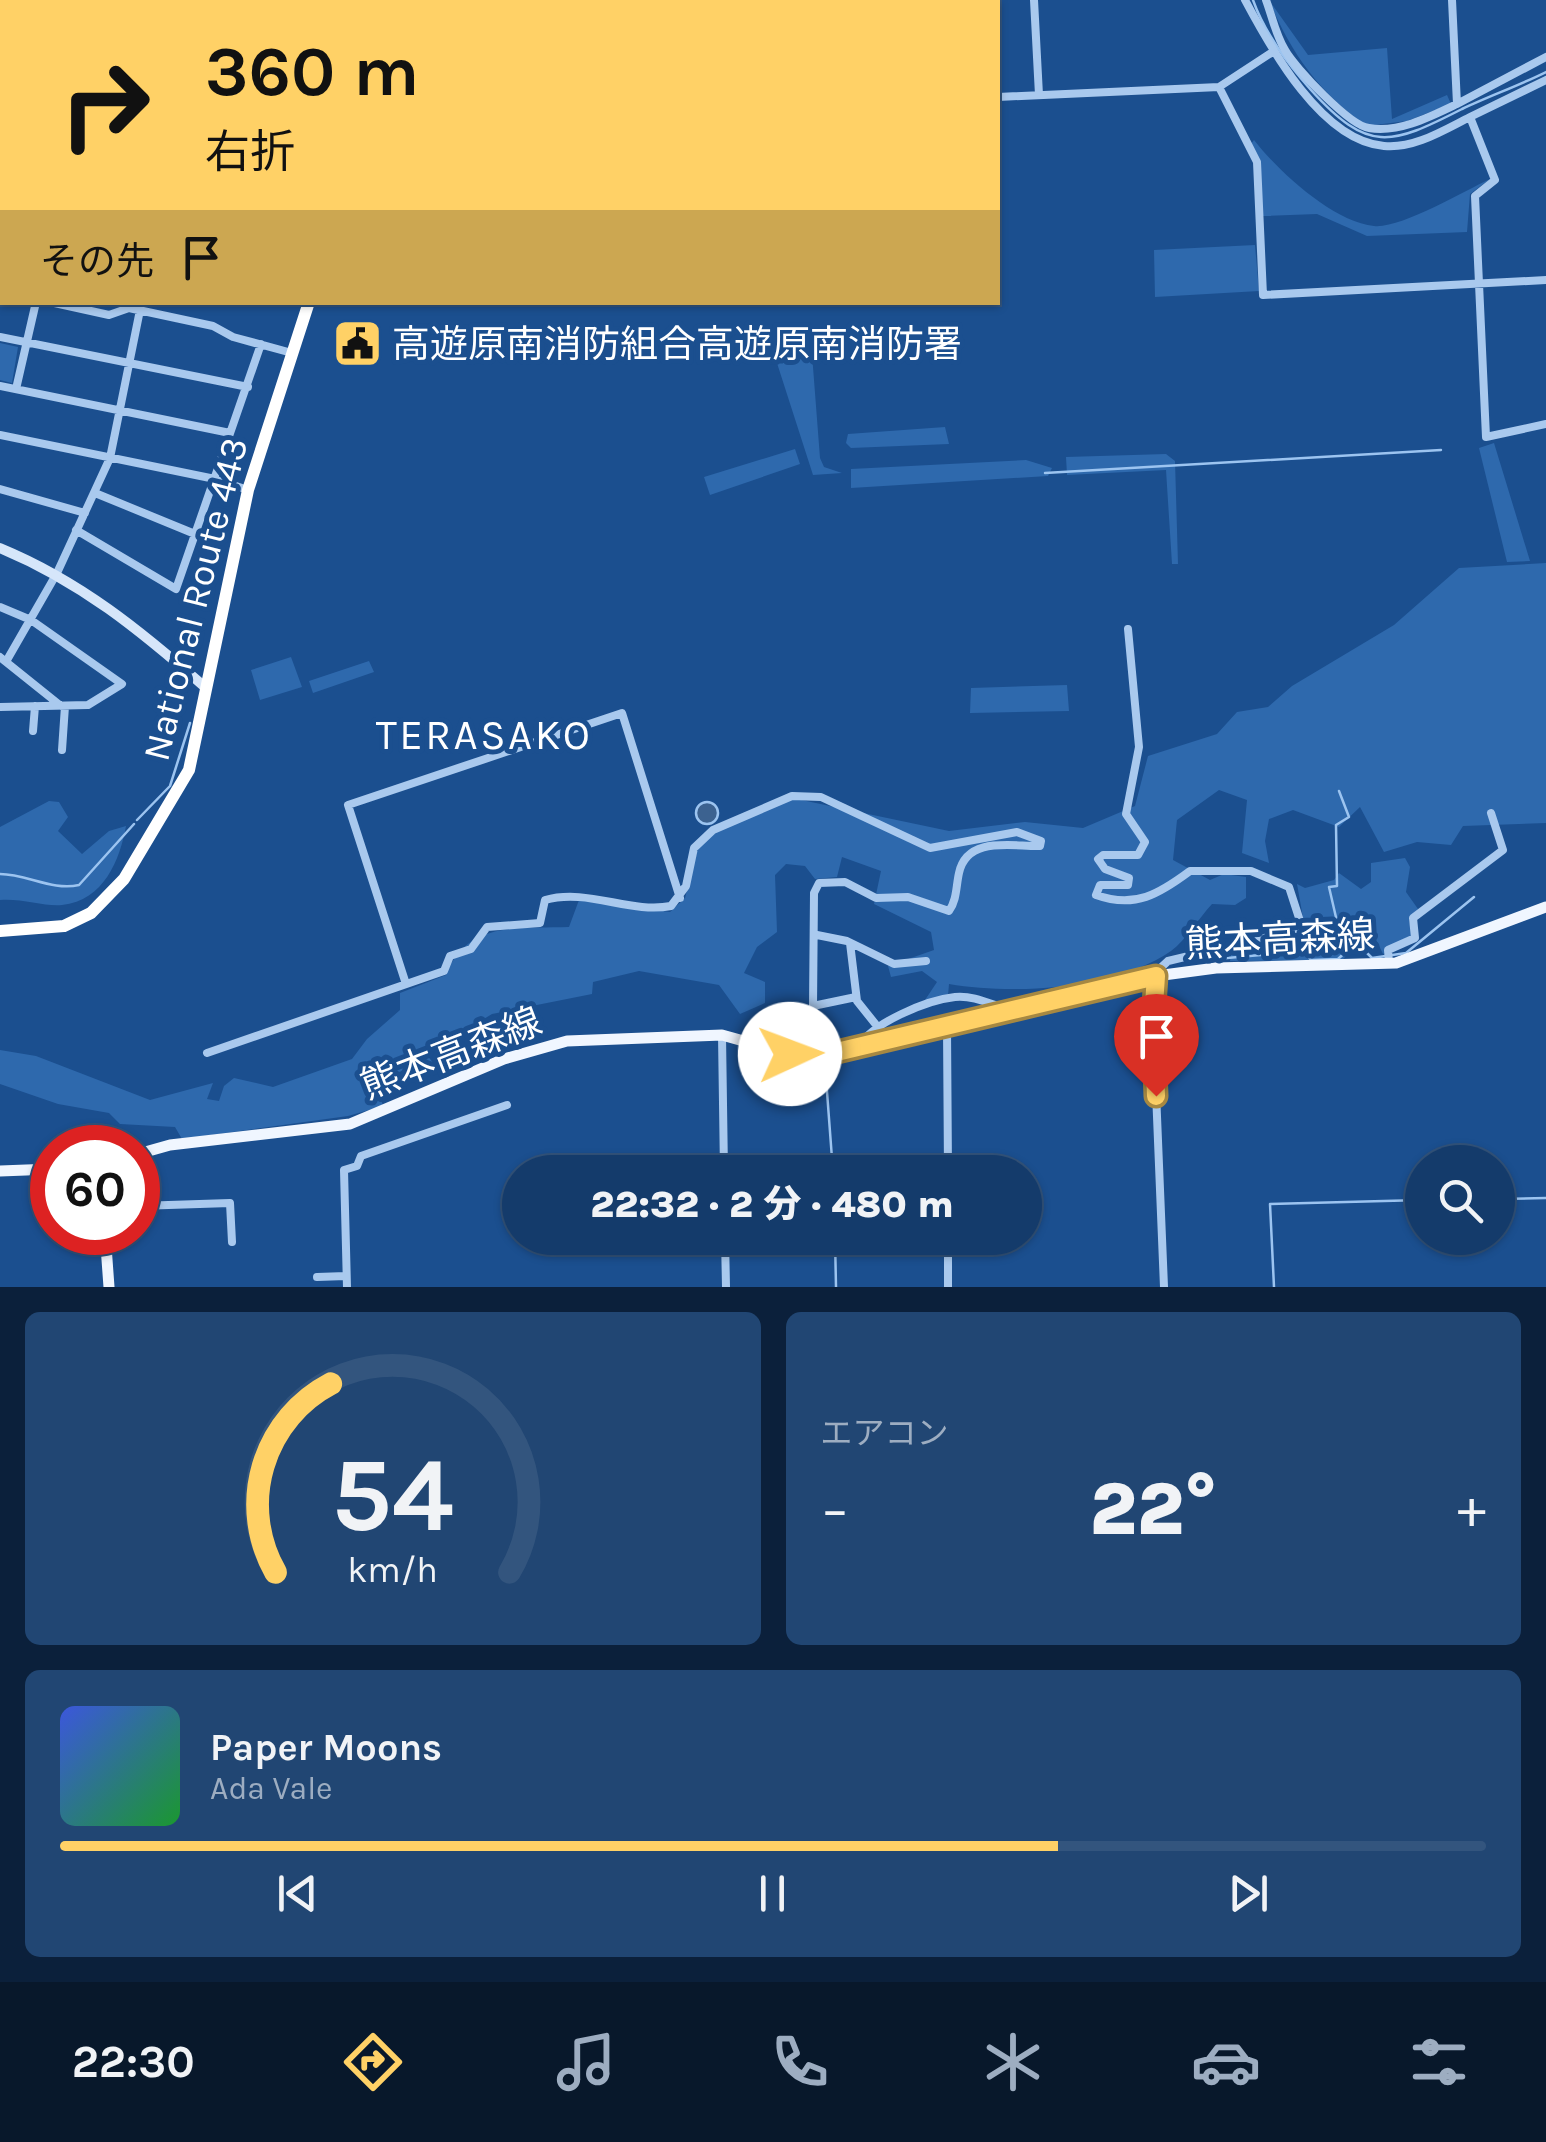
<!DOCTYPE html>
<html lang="ja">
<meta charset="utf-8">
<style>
body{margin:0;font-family:Karla,"Noto Sans JP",sans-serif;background:#214673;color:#f1f3f6;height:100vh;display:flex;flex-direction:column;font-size:38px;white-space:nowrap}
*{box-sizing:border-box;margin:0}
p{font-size:32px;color:#9dadc1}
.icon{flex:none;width:55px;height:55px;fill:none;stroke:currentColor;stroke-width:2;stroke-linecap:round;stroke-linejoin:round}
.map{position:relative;height:1287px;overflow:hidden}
.drawer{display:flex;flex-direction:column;gap:25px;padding:25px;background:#0b203b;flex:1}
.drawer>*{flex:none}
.top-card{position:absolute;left:0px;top:0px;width:1000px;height:305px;box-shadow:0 2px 8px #0004,0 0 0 2px #33557e;background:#ffd166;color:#111;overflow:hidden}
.tools{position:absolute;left:1405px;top:1145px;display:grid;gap:20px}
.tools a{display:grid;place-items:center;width:110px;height:110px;border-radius:50%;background:#143b6b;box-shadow:0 2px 8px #0004,0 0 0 2px #33557e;font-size:50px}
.speed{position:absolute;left:30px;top:1125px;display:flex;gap:20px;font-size:50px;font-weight:700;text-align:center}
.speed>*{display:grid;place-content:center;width:130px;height:130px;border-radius:50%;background:#143b6b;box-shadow:0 2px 8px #0004,0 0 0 2px #33557e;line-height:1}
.speed .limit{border:15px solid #d22;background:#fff;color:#111}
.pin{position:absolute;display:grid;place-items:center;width:85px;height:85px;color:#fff;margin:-102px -42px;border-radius:50% 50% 50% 0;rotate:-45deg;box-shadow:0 0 10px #0007}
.pin .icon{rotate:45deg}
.me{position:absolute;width:110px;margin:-55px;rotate:88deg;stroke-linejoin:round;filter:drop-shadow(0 0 8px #0008)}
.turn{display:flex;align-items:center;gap:35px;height:210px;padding:0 40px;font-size:45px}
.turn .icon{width:130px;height:130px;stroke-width:2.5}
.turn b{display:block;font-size:70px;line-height:85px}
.then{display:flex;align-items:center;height:95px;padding:0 40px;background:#0003;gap:20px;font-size:38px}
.big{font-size:75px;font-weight:800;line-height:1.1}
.drawer .tile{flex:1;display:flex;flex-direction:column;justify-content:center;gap:15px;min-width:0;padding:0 35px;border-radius:15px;background:#214673}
.drawer .dial{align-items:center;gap:0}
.dial svg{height:260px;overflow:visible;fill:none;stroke:#33557e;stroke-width:7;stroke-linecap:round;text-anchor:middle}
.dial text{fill:#f1f3f6;stroke:none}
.song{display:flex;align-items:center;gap:30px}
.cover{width:120px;height:120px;border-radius:15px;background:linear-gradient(135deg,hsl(230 70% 55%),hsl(130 70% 35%))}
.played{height:10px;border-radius:5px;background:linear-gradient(90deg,#ffd166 70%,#33557e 70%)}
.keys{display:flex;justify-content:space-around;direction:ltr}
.heat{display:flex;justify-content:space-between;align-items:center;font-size:55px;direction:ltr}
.drawer .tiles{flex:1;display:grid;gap:25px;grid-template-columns:1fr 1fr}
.tile:last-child{grid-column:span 2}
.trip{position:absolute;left:502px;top:1155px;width:540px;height:100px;border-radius:50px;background:#143b6b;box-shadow:0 2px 8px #0004,0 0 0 2px #33557e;font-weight:800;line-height:100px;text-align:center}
.tab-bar{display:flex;height:160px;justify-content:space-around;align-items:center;background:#08182b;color:#9dadc1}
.tab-bar .icon{width:70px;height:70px}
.tab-bar .on{color:#ffd166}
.tab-bar b{font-size:45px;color:#f1f3f6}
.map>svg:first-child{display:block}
.green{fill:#2e69ad}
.water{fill:#3c6290;stroke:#9cc4f0;stroke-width:2.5}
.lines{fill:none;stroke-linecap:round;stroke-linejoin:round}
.stream{stroke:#9cc4f0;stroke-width:2.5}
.street{stroke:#a9c9ee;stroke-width:8}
.secondary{stroke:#d6e6fa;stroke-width:10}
.primary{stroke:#f0f6ff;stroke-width:11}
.highway{stroke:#fff;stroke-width:12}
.route-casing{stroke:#a68842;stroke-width:25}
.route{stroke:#ffd166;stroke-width:18}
.labels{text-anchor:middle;stroke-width:10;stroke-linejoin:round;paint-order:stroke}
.poi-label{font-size:38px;fill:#fff;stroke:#1b4f8f;text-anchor:start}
.street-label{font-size:38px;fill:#fff;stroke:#1b4f8f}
.quarter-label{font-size:42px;letter-spacing:2.5px;fill:#fff;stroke:#1b4f8f}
</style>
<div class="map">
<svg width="1546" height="1287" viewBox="0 0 1546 1287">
<rect width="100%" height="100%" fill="#1b4f8f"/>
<!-- green -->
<path class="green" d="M1269,0L1308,55L1387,48L1392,119L1447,95L1451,104L1407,121L1367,126C1320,94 1290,52 1269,0Z
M1254,140C1278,171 1333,222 1374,226C1400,229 1464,191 1490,179L1470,194L1467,232L1367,236L1317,214L1262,216L1251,144Z
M1255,245L1259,291L1155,297L1154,250Z
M0,343L18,347L12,383L0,380Z
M812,354L820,458L824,467L842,473L813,475L776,360Z
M945,427L949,444L851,448L846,443L848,434Z
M1494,443L1530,561L1507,562L1479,448Z
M795,449L800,464L710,495L704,477Z
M1166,454L1175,461L1178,564H1172L1166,470L1067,475L1066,457Z
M1026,460L1052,468L1048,476L851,488V469Z
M1546,563V823L1463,826L1451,845L1417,842L1384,852L1360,807L1339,827L1293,810L1269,819L1265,841L1269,863L1242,853L1247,800L1219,790L1177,820L1173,860L1210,880L1224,874L1246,877V898L1235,905L1212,904C1199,918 1186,940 1171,951C1114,990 1014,995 949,984L948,996L923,1003L937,982L922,971L891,977L888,966L934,950L931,932L874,904L881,871L842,857L837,877L815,879L805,866L786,864L775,875L777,932L757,947L744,973L765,982V1003L740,1014L719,985L639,971L593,982L592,994L492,1014L426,1054L434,1064L422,1072L411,1065L377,1086L383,1106L348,1116L182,1139L175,1127L120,1124L109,1113L58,1104L0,1084V1050L36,1056L150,1100L213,1083L207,1099L219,1101L224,1086L234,1078L273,1087L352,1059L367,1039L400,1010V993L446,975C467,920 520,929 569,927L579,900L670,912L685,898L698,848L716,831L792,798L949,831L1025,822L1083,828L1135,806L1148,756L1217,734L1237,712L1268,707L1292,686L1394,625L1459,568Z
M291,657L302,687L260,700L251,670Z
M369,661L374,672L313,693L309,681Z
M1067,685L1069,711L970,713L971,688Z
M49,801L59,802L68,817L58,831L82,854L109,831L126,826C120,859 104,901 62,905C46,907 21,898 0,900V827Z
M1405,858L1410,867L1406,892L1418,909L1409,919L1412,936L1383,954L1369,925L1305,929L1297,884L1305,888L1334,880L1339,873L1361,889L1371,882V863Z
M1345,931L1351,951L1342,960L1230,961L1231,955L1275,947H1307L1309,937Z"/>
<!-- water -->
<path class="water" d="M696 813a11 11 0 1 1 22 0a11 11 0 1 1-22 0Z"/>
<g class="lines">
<!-- stream -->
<path class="stream" d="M1253,0C1265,34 1287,63 1311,90C1368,153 1390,146 1462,109C1489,96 1518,86 1546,72
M1045,473L1441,450
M1339,791L1349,817L1336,825L1337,886L1329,887L1338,926L1347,924L1351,945
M137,820L170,786L190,723
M0,874C27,874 52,891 79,885L134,824
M1216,959L1304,951L1311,960L1338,959L1351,947H1361L1372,958L1406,953L1474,897
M825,1065L833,1172
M1498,1199L1546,1198
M835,1238L836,1287
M1274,1287L1270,1204L1422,1200"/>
<!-- street -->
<path class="street" d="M820,0V2
M1034,0L1039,95
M1245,0C1271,49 1322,141 1384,146C1414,149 1444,130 1470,117L1495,180L1475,196L1486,437L1546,424
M1266,0C1272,16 1276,36 1285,50C1295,68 1350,126 1369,128C1399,133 1430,117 1457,104L1452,0
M761,2L762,0
M0,67H2
M1219,87L1257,162L1263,295L1546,280
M998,97L1219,87L1274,51
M1457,104L1546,57
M1470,117L1546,80
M0,134H2
M0,186L2,187
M0,250L2,243
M50,302L109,315L129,308L213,326L233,337L292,353
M0,337L248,387
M0,386L230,433
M16,389L36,302
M0,435L215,479L248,490
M0,489L85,513
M95,493L195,534
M76,530L176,589L261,344
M0,607L31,620L122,684L88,705L0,707
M1128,629L1139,747L1126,814L1145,842L1138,855H1103L1098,859L1105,869L1129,878L1128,885H1100L1096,895C1135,909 1159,894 1190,871H1251L1289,887L1301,924L1298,930L1168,961L1153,975
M0,657L61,706
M7,660L57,573L110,458L140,310
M33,731L35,706
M62,750L65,706
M817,935L847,941L894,964L926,961
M850,943L857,1001L877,1026
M1389,963L1388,950L1415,938L1413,918L1503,850L1491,813
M1156,976L1153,1019L1164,1287
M406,984L348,805L622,713L680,898
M813,1006L856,997
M947,1028L948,1172
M722,1035L724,1172
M858,1048C871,1023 927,1000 955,997C974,995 992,1005 1010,1010
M207,1053L444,971L450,956L471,949L487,927L540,923L545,900C588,888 630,914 671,906L686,886L694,848L713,830L792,796L821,797L930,848L1017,832L1041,841L1040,846C1014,847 967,835 959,873C956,886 957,900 949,911L908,897L876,898L845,882L819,883L814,893L813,1007L820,1056
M138,1206L230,1203L232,1242
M725,1238L726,1287
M948,1238V1287
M317,1277L346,1276
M347,1287L344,1170L357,1166L361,1156L507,1105"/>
<!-- secondary -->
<path class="secondary" d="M0,548C80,581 141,631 206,688"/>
<!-- primary -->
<path class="primary" d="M138,1154L170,1145L350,1124L504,1059L567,1041L722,1035L790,1054L820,1056L1156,976L1216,968L1396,963L1546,907
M0,1171L52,1169
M105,1232L109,1287"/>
<!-- highway -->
<path class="highway" d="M500,2L503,0
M0,931L64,926L91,913L124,879L189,770L248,490L309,302"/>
</g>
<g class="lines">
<defs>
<path id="route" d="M790,1054L820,1056L1156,976L1153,1019L1156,1096"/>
</defs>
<!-- route casing -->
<use href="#route" class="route-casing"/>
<!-- route -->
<use href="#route" class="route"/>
</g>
<!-- icons -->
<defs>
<symbol id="civic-square" viewBox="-11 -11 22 22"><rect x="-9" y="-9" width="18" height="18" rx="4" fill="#ffd166" stroke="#1b4f8f"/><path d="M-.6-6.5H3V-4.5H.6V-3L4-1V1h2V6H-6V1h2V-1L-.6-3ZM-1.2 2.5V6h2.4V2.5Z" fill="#111"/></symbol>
</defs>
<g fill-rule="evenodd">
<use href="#civic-square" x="330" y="316" width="55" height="55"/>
</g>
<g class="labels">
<!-- poi labels -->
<g class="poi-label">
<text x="392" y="357">高遊原南消防組合高遊原南消防署</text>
</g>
<!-- street labels -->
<g class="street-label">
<text transform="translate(195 599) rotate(-76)" y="13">National Route 443</text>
<text transform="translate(1280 939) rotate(-3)" y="13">熊本高森線</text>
<text transform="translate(451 1053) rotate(-21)" y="13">熊本高森線</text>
</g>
<!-- quarter labels -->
<g class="quarter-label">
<text x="484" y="749">TERASAKO</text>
</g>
</g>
</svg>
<div class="tools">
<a><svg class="icon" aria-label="search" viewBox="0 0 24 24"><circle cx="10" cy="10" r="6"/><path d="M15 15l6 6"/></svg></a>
</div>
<div class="speed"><div class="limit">60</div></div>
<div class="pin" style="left:1156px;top:1096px;background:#d93025"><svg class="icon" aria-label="arrive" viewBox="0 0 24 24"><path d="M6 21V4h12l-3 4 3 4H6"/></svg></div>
<svg class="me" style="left:790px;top:1054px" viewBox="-20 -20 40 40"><circle r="19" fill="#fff"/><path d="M0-13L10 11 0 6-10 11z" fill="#ffd166"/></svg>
<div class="trip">22:32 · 2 分 · 480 m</div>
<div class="top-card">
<div class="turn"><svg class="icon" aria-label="right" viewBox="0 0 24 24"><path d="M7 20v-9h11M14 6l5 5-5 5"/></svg><div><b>360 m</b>右折</div></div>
<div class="then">その先<svg class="icon" aria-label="arrive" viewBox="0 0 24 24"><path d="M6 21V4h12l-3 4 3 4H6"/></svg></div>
</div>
</div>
<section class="drawer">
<div class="tiles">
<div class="tile dial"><svg viewBox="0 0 100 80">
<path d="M14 69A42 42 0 1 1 86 69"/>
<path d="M14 69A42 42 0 0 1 31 11" stroke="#ffd166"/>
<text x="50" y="56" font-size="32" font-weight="700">54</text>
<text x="50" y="72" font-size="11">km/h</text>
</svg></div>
<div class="tile"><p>エアコン</p>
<div class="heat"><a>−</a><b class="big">22°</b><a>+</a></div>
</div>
<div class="tile">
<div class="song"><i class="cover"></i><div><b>Paper Moons</b><p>Ada Vale</p></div></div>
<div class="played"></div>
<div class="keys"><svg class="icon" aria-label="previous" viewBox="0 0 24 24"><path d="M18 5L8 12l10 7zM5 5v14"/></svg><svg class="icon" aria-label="pause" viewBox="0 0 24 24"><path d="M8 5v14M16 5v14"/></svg><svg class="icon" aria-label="next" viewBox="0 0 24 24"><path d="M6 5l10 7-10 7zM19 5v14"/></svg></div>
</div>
</div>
</section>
<nav class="tab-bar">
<b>22:30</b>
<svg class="icon on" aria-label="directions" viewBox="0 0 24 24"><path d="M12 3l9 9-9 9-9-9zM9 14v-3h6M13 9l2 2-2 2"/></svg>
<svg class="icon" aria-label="music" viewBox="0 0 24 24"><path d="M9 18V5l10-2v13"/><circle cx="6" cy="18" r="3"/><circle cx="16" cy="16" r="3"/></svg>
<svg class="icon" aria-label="phone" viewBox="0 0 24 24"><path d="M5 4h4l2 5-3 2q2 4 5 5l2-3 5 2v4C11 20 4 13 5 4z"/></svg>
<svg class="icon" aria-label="climate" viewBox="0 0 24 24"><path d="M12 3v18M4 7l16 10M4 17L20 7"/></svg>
<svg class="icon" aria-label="car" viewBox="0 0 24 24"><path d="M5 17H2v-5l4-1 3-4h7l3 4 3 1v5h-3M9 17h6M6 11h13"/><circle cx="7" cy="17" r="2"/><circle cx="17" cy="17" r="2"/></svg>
<svg class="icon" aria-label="filters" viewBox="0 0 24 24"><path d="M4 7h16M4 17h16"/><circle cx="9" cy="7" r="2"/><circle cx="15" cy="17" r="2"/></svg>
</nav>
